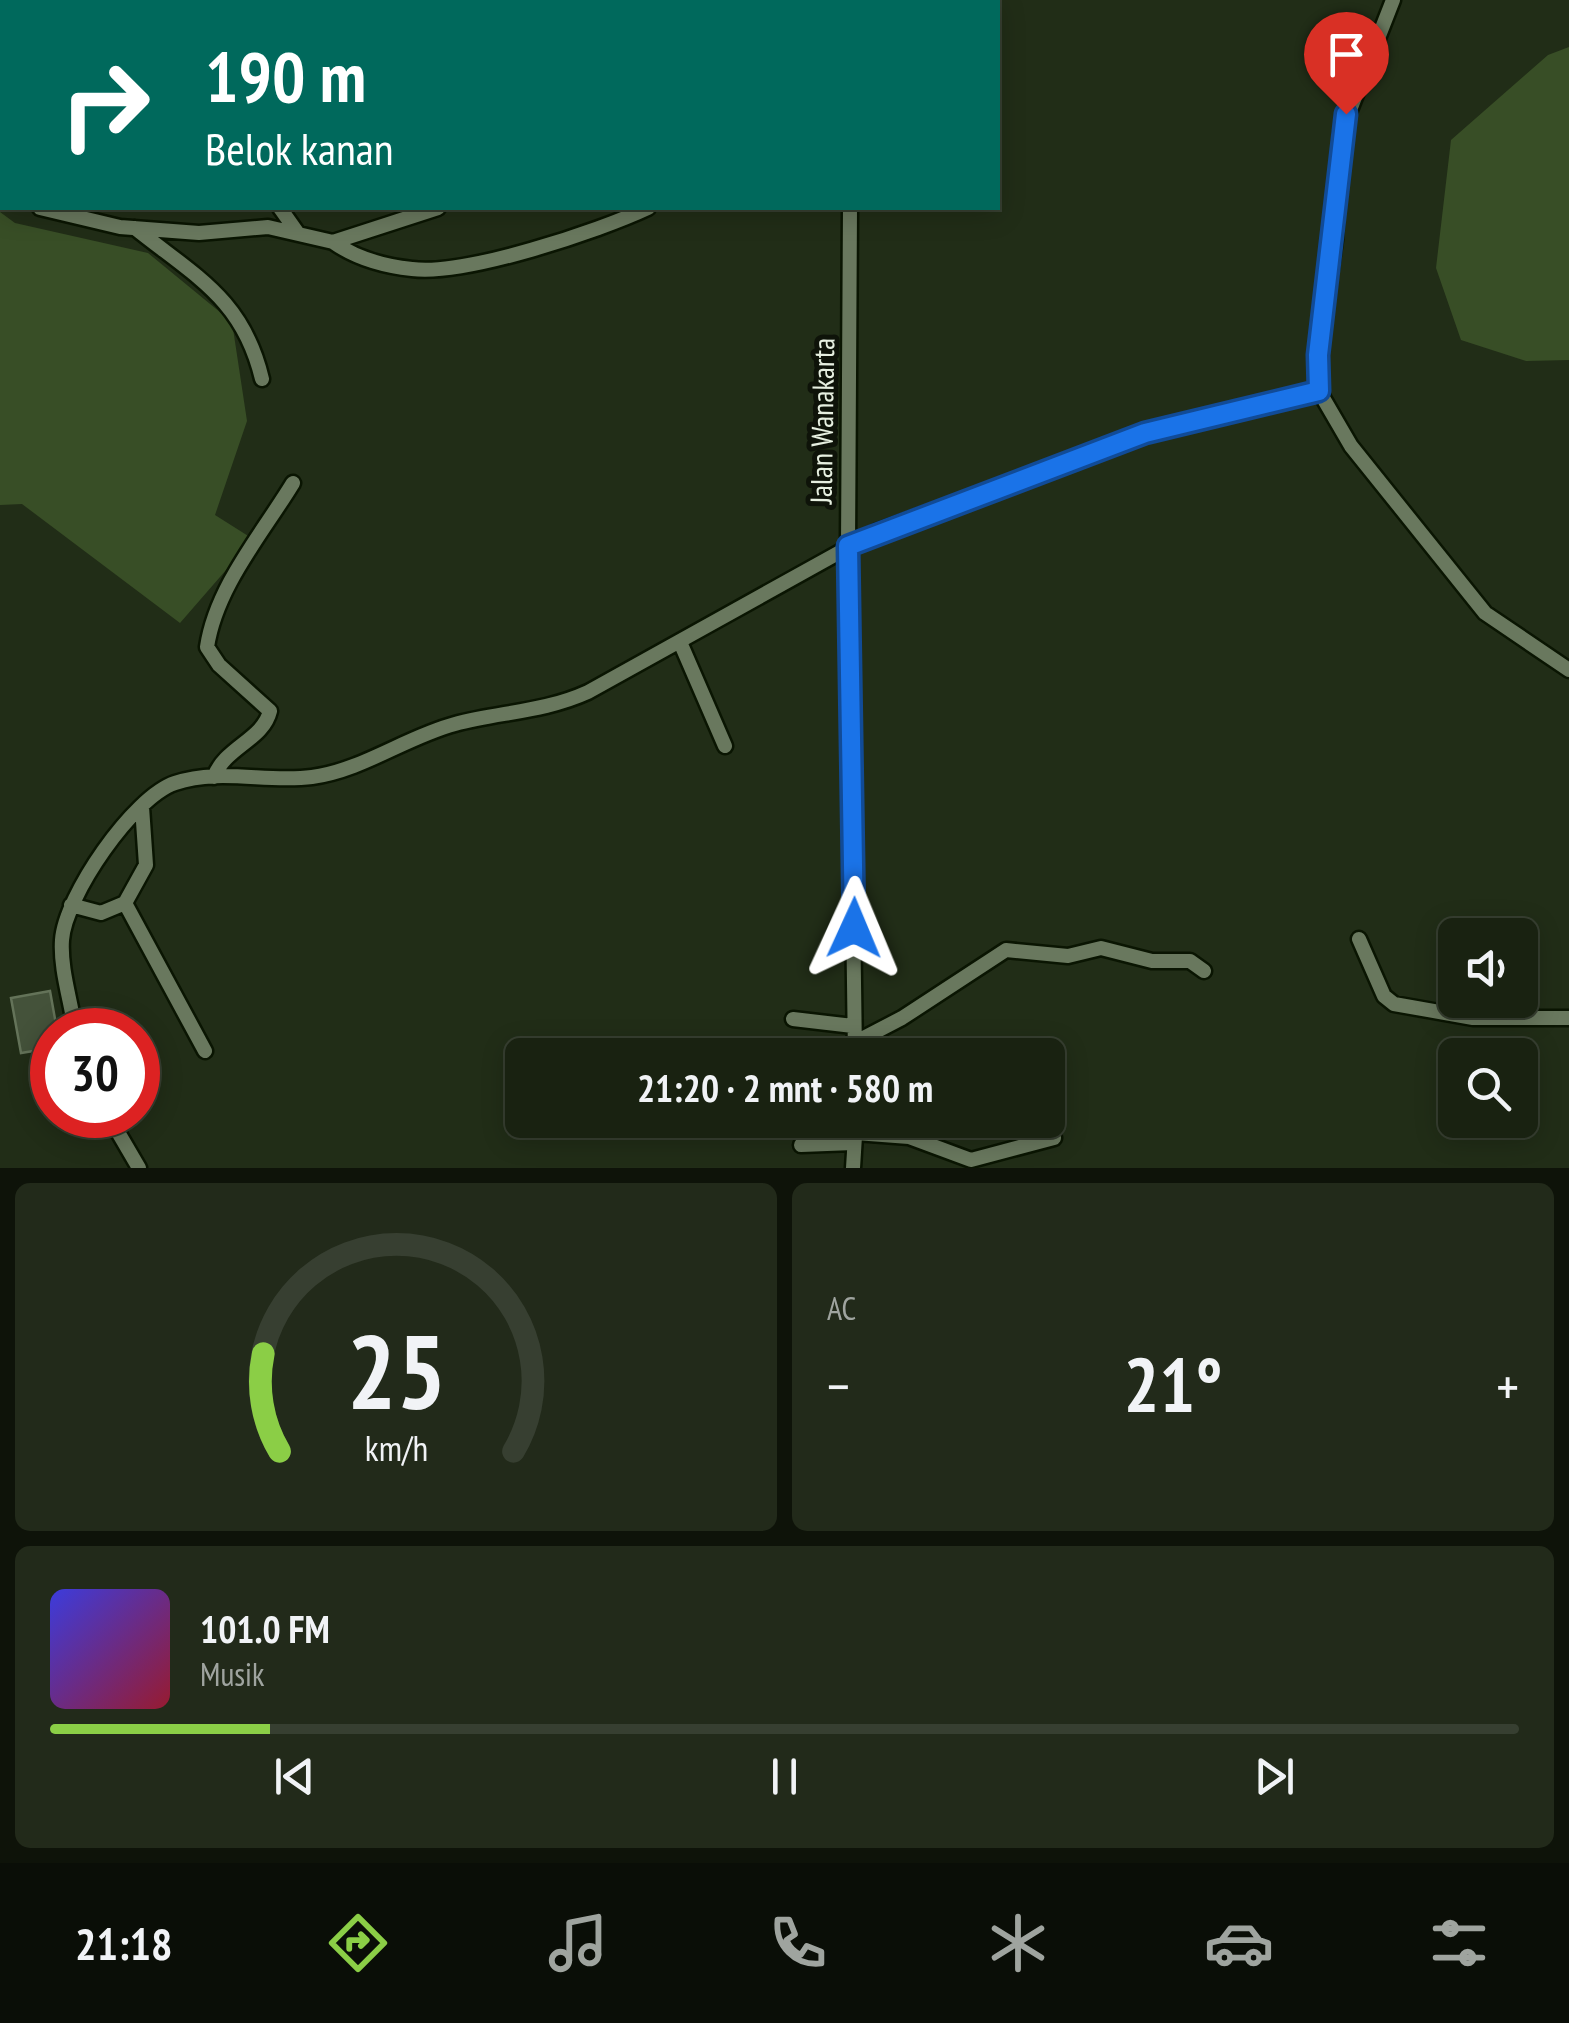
<!DOCTYPE html>
<html lang="id">
<meta charset="utf-8">
<style>
body{margin:0;font-family:"PT Sans Narrow",sans-serif;background:#222a1a;color:#f1f3f6;height:100vh;display:flex;flex-direction:column;font-size:38px;white-space:nowrap}
*{box-sizing:border-box;margin:0}
p{font-size:32px;color:#9fa49f}
.icon{flex:none;width:55px;height:55px;fill:none;stroke:currentColor;stroke-width:2;stroke-linecap:round;stroke-linejoin:round}
.map{position:relative;height:1168px;overflow:hidden}
.side{display:flex;flex-direction:column;gap:15px;padding:15px;background:#0e1309;flex:1}
.side>*{flex:none}
.hud{position:absolute;left:0px;top:0px;width:1000px;height:210px;box-shadow:0 5px 25px #0003,0 0 0 2px #373f31;background:#00695c;color:#fff;overflow:hidden}
.buttons{position:absolute;left:1438px;top:918px;display:grid;gap:20px}
.buttons a{display:grid;place-items:center;width:100px;height:100px;border-radius:15px;background:#192211;box-shadow:0 5px 25px #0003,0 0 0 2px #373f31;font-size:50px}
.speed{position:absolute;left:30px;top:1008px;display:flex;gap:20px;font-size:50px;font-weight:700;text-align:center}
.speed>*{display:grid;place-content:center;width:130px;height:130px;border-radius:50%;background:#192211;box-shadow:0 5px 25px #0003,0 0 0 2px #373f31;line-height:1}
.speed .limit{border:15px solid #d22;background:#fff;color:#111}
.pin{position:absolute;display:grid;place-items:center;width:85px;height:85px;color:#fff;margin:-102px -42px;border-radius:50% 50% 50% 0;rotate:-45deg;box-shadow:0 0 10px #0007}
.pin .icon{rotate:45deg}
.me{position:absolute;width:110px;margin:-55px;rotate:1deg;stroke-linejoin:round;filter:drop-shadow(0 0 8px #0008)}
.turn{display:flex;align-items:center;gap:35px;height:210px;padding:0 40px;font-size:45px}
.turn .icon{width:130px;height:130px;stroke-width:2.5}
.turn b{display:block;font-size:70px;line-height:85px}
.big{font-size:75px;font-weight:700;line-height:1.1}
.side .tile{flex:1;display:flex;flex-direction:column;justify-content:center;gap:15px;min-width:0;padding:0 35px;border-radius:15px;background:#222a1a}
.side .dial{align-items:center;gap:0}
.dial svg{height:260px;overflow:visible;fill:none;stroke:#373f31;stroke-width:7;stroke-linecap:round;text-anchor:middle}
.dial text{fill:#f1f3f6;stroke:none}
.song{display:flex;align-items:center;gap:30px}
.cover{width:120px;height:120px;border-radius:15px;background:linear-gradient(135deg,hsl(240 70% 55%),hsl(350 70% 35%))}
.played{height:10px;border-radius:5px;background:linear-gradient(90deg,#8bce46 15%,#373f31 15%)}
.keys{display:flex;justify-content:space-around;direction:ltr}
.heat{display:flex;justify-content:space-between;align-items:center;font-size:55px;direction:ltr}
.side .tiles{flex:1;display:grid;gap:15px;grid-template-columns:1fr 1fr}
.tile:last-child{grid-column:span 2}
.trip{position:absolute;left:505px;top:1038px;width:560px;height:100px;border-radius:15px;background:#192211;box-shadow:0 5px 25px #0003,0 0 0 2px #373f31;font-weight:700;line-height:100px;text-align:center}
.menu{display:flex;height:160px;justify-content:space-around;align-items:center;background:#0a0e07;color:#9fa49f}
.menu .icon{width:70px;height:70px}
.menu .current{color:#8bce46}
.menu b{font-size:45px;color:#f1f3f6}
.map>svg:first-child{display:block}
.green{fill:#384e26}
.building{fill:#44523a;stroke:#647359;stroke-width:2.5}
.lines{fill:none;stroke-linecap:round;stroke-linejoin:round}
.minor-casing{stroke:#0a1502;stroke-width:19}
.minor{stroke:#69785e;stroke-width:14}
.route-casing{stroke:#114b97;stroke-width:25}
.route{stroke:#1a73e8;stroke-width:18}
.labels{text-anchor:middle;stroke-width:10;stroke-linejoin:round;paint-order:stroke}
.street-label{font-size:30px;fill:#e6efe0;stroke:#0e1309}
</style>
<div class="map">
<svg width="1569" height="1168" viewBox="0 0 1569 1168">
<rect width="100%" height="100%" fill="#212d17"/>
<!-- green -->
<path class="green" d="M1569,47V360L1526,361L1461,340L1436,268L1451,140L1548,55Z
M0,212L15,223L148,253L232,322L247,421L215,515L253,539L180,623L22,504L0,505Z"/>
<!-- building -->
<path class="building" d="M50,991L57,1030H52V1048L21,1053L11,998Z"/>
<g class="lines">
<defs>
<path id="minor" d="M800,0L801,2
M1393,0L1341,133L1335,240L1318,355L1319,391L1351,446L1485,613L1569,670
M947,2L952,0
M0,103L2,104
M0,188L2,190
M40,208L120,227L199,233L268,227L333,242L438,208
M280,208L297,232
M850,208L848,546L855,1055
M135,228C196,277 243,299 262,379
M333,242C357,259 383,266 412,269C465,276 599,231 648,208
M680,642L725,746
M214,777C225,747 263,740 270,711L219,665L207,647C216,587 262,534 293,483
M125,903L205,1051
M71,905L101,913L125,903L146,865L142,807
M1359,939L1384,996L1394,1004L1473,1018H1569
M793,1019L853,1026
M75,1030C71,1001 60,969 62,940C65,896 133,797 175,783C220,768 267,783 312,777C363,770 406,737 455,724C500,712 544,712 588,692L876,532L1169,425L1319,391
M854,1043L902,1018L1006,950L1068,956L1101,948L1152,961H1190L1204,971
M108,1115L139,1168
M856,1133L909,1137L971,1160L1054,1138
M801,1145L853,1143
M853,1168L856,1120"/>
</defs>
<!-- minor casing -->
<use href="#minor" class="minor-casing"/>
<!-- minor -->
<use href="#minor" class="minor"/>
</g>
<g class="lines">
<defs>
<path id="route" d="M854,928L848,546L1145,433L1319,391L1318,355L1346,114"/>
</defs>
<!-- route casing -->
<use href="#route" class="route-casing"/>
<!-- route -->
<use href="#route" class="route"/>
</g>
<g class="labels">
<!-- street labels -->
<g class="street-label">
<text transform="translate(823 421) rotate(-89)" y="10">Jalan Wanakarta</text>
</g>
</g>
</svg>
<div class="buttons">
<a><svg class="icon" aria-label="sound" viewBox="0 0 24 24"><path d="M4 9h4l5-4v14l-5-4H4zM17 9q2 3 0 6"/></svg></a>
<a><svg class="icon" aria-label="search" viewBox="0 0 24 24"><circle cx="10" cy="10" r="6"/><path d="M15 15l6 6"/></svg></a>
</div>
<div class="speed"><div class="limit">30</div></div>
<div class="pin" style="left:1346px;top:114px;background:#d93025"><svg class="icon" aria-label="arrive" viewBox="0 0 24 24"><path d="M6 21V4h12l-3 4 3 4H6"/></svg></div>
<svg class="me" style="left:854px;top:928px" viewBox="-20 -20 40 40"><path d="M0-17L14 15 0 8-14 15z" fill="#1a73e8" stroke="#fff" stroke-width="4"/></svg>
<div class="trip">21:20 · 2 mnt · 580 m</div>
<div class="hud">
<div class="turn"><svg class="icon" aria-label="right" viewBox="0 0 24 24"><path d="M7 20v-9h11M14 6l5 5-5 5"/></svg><div><b>190 m</b>Belok kanan</div></div>
</div>
</div>
<section class="side">
<div class="tiles">
<div class="tile dial"><svg viewBox="0 0 100 80">
<path d="M14 69A42 42 0 1 1 86 69"/>
<path d="M14 69A42 42 0 0 1 9 39" stroke="#8bce46"/>
<text x="50" y="56" font-size="32" font-weight="700">25</text>
<text x="50" y="72" font-size="11">km/h</text>
</svg></div>
<div class="tile"><p>AC</p>
<div class="heat"><a>−</a><b class="big">21°</b><a>+</a></div>
</div>
<div class="tile">
<div class="song"><i class="cover"></i><div><b>101.0 FM</b><p>Musik</p></div></div>
<div class="played"></div>
<div class="keys"><svg class="icon" aria-label="previous" viewBox="0 0 24 24"><path d="M18 5L8 12l10 7zM5 5v14"/></svg><svg class="icon" aria-label="pause" viewBox="0 0 24 24"><path d="M8 5v14M16 5v14"/></svg><svg class="icon" aria-label="next" viewBox="0 0 24 24"><path d="M6 5l10 7-10 7zM19 5v14"/></svg></div>
</div>
</div>
</section>
<nav class="menu">
<b>21:18</b>
<svg class="icon current" aria-label="directions" viewBox="0 0 24 24"><path d="M12 3l9 9-9 9-9-9zM9 14v-3h6M13 9l2 2-2 2"/></svg>
<svg class="icon" aria-label="music" viewBox="0 0 24 24"><path d="M9 18V5l10-2v13"/><circle cx="6" cy="18" r="3"/><circle cx="16" cy="16" r="3"/></svg>
<svg class="icon" aria-label="phone" viewBox="0 0 24 24"><path d="M5 4h4l2 5-3 2q2 4 5 5l2-3 5 2v4C11 20 4 13 5 4z"/></svg>
<svg class="icon" aria-label="climate" viewBox="0 0 24 24"><path d="M12 3v18M4 7l16 10M4 17L20 7"/></svg>
<svg class="icon" aria-label="car" viewBox="0 0 24 24"><path d="M5 17H2v-5l4-1 3-4h7l3 4 3 1v5h-3M9 17h6M6 11h13"/><circle cx="7" cy="17" r="2"/><circle cx="17" cy="17" r="2"/></svg>
<svg class="icon" aria-label="filters" viewBox="0 0 24 24"><path d="M4 7h16M4 17h16"/><circle cx="9" cy="7" r="2"/><circle cx="15" cy="17" r="2"/></svg>
</nav>
